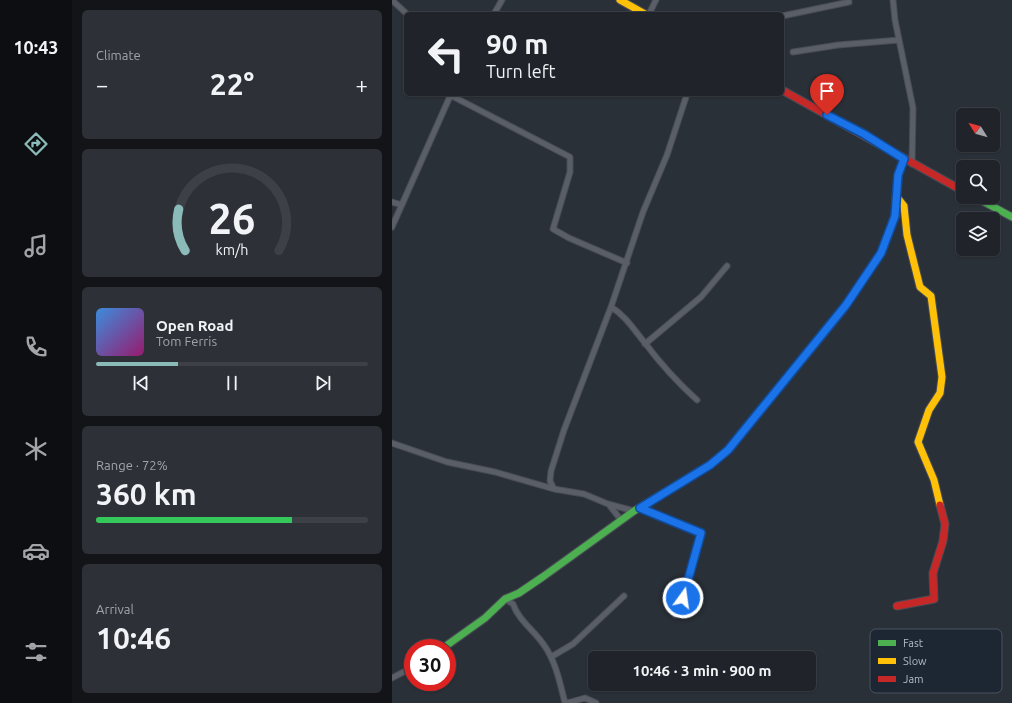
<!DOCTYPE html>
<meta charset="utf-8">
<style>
body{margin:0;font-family:Ubuntu,sans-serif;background:#2d3036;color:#f1f3f6;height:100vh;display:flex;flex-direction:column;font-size:15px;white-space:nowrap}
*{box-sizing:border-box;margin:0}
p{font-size:13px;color:#a2a4a8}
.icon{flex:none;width:22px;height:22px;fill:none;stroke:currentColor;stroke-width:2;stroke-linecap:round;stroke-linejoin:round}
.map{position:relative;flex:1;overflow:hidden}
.details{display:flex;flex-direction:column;gap:10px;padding:10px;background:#121417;width:320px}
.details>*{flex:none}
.top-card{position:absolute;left:12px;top:12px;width:380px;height:84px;border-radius:6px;box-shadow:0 1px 3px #0004,0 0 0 1px #3d4147;background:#20242a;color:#f1f3f6;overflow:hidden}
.needle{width:26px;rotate:307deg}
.controls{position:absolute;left:564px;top:108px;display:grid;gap:8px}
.controls a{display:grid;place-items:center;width:44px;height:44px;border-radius:6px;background:#20242a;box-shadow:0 1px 3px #0004,0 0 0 1px #3d4147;font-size:20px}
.speed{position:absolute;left:12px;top:639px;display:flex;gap:8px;font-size:20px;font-weight:700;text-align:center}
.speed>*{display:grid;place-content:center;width:52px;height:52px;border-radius:50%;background:#20242a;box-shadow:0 1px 3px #0004,0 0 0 1px #3d4147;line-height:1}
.speed .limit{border:6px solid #d22;background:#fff;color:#111}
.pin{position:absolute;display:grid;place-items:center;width:34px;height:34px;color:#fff;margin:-41px -17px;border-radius:50% 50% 50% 0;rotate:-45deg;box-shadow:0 0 4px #0007}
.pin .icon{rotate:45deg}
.me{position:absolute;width:44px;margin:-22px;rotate:14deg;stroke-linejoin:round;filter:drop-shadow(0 0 3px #0008)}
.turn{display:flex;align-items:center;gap:14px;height:84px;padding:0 16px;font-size:18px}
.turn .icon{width:52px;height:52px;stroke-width:2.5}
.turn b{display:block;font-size:28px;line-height:34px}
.big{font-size:30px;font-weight:700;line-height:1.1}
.details .tile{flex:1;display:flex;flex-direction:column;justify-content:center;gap:6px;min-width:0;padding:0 14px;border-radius:6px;background:#2d3036}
.details .dial{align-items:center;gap:0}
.dial svg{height:104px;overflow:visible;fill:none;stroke:#3d4147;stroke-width:7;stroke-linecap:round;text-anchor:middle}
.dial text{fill:#f1f3f6;stroke:none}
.song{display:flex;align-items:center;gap:12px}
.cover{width:48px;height:48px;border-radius:6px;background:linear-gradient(135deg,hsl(210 70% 55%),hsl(320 70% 35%))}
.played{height:4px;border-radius:2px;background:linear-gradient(90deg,#8bbbb9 30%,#3d4147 30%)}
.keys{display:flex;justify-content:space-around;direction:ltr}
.heat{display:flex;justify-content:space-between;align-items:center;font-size:22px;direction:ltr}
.charge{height:6px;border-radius:3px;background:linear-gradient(90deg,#34c759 72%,#3d4147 0)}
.trip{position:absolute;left:196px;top:651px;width:228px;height:40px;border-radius:6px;background:#20242a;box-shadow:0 1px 3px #0004,0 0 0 1px #3d4147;font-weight:700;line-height:40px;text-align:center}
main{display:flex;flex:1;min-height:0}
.dock{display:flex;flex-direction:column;width:72px;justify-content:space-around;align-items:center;background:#0d0e11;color:#a2a4a8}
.dock .icon{width:28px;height:28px}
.dock .selected{color:#8bbbb9}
.dock b{font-size:18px;color:#f1f3f6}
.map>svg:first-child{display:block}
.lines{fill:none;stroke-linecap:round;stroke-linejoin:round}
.street-casing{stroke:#484c55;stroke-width:7}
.fast-casing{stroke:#484c55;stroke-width:9}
.slow-casing{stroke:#484c55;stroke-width:9}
.jam-casing{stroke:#484c55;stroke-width:9}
.street{stroke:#5a5e66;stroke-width:5}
.fast{stroke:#4caf50;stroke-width:7}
.slow{stroke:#ffc107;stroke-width:7}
.jam{stroke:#c62828;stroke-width:7}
.route-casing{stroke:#114b97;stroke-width:10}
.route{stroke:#1a73e8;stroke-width:7}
.key{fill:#1d2633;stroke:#4a5360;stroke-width:1}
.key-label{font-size:11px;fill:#b4bcc9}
</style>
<main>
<nav class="dock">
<b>10:43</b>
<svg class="icon selected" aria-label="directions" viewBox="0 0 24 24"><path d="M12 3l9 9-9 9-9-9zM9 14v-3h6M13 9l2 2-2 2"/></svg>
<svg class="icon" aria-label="music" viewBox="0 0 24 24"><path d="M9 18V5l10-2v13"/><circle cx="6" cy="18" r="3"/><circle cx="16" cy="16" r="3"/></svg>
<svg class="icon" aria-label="phone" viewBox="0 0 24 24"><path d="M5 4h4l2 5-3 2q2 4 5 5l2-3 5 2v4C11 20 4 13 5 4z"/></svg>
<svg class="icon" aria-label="climate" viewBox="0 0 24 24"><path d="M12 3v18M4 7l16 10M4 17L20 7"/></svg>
<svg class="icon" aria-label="car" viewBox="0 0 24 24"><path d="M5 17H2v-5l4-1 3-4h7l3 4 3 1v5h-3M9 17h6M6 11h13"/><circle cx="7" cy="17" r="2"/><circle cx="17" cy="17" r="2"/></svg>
<svg class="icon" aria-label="filters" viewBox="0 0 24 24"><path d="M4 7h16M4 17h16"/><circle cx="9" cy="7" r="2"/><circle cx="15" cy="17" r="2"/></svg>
</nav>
<section class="details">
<div class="tile"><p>Climate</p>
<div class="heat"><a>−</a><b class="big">22°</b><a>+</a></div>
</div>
<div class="tile dial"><svg viewBox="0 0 100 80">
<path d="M14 69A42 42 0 1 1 86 69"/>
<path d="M14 69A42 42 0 0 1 9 37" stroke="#8bbbb9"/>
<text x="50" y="56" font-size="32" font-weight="700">26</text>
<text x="50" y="72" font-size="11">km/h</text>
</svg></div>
<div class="tile">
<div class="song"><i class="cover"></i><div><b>Open Road</b><p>Tom Ferris</p></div></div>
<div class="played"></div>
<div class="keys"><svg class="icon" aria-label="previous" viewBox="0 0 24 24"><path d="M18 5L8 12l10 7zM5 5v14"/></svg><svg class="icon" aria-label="pause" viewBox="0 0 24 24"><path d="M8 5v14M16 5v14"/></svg><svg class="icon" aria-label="next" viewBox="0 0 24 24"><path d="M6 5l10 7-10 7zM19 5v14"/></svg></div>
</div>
<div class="tile"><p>Range · 72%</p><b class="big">360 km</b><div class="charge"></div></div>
<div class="tile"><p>Arrival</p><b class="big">10:46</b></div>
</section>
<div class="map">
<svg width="620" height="703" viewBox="0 0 620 703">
<rect width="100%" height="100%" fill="#2a3038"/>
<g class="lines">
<defs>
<path id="street" d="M501,0L503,20L521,108L520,164
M2,2L15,14
M102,14L110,0
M257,14L264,0
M390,16L457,2
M401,52L446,45L507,40
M58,95L178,157V172L161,229L177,238L235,263
M0,202L10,205
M0,227L59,94
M219,307L251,212L275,155L295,94
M253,344L309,297L335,266
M0,443L55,462L103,472L162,489
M218,506L229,520
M247,508L309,533L291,598L283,615
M242,511L216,504L192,494L162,489L158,481L159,471L172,430L219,307C234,316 242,330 253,343C268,363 286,383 305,400
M113,599L121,604C127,621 142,630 152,645C164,662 168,683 173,703
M159,657L181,644L232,596
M0,678L21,667
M175,703L193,698L204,703"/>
<path id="fast" d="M583,197L620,217
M51,648L93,618L113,599L127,593L152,576L242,511L319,464"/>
<path id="slow" d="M228,0L253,14
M504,196L512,206L515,235L528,287L539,296L550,377L548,393L537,410L526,442L542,480L548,505
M319,464L336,450L449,312"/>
<path id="jam" d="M390,90L571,191
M449,312L489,253L503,216L506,175L512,159
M505,606L542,599L541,573L551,541L553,524L548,505"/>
</defs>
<!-- street casing -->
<use href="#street" class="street-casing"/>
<!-- fast casing -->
<use href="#fast" class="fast-casing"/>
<!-- slow casing -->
<use href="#slow" class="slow-casing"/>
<!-- jam casing -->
<use href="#jam" class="jam-casing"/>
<!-- street -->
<use href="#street" class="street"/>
<!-- fast -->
<use href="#fast" class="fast"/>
<!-- slow -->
<use href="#slow" class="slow"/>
<!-- jam -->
<use href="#jam" class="jam"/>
</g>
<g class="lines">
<defs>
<path id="route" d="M291,598L309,533L248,508L318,465L336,450L454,305L489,253L503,216L506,175L512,159L472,134L435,115"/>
</defs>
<!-- route casing -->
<use href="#route" class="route-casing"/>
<!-- route -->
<use href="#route" class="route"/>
</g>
<!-- legend -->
<rect x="478" y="629" width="132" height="64" rx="6" class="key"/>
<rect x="486" y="640" width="18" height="6" fill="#4caf50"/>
<rect x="486" y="658" width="18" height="6" fill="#ffc107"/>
<rect x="486" y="676" width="18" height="6" fill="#c62828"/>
<g class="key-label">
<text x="511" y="647">Fast</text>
<text x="511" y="665">Slow</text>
<text x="511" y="683">Jam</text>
</g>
</svg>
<div class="controls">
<a><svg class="needle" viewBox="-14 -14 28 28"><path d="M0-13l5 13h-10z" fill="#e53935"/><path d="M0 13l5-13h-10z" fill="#a2a4a8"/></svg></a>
<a><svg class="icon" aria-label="search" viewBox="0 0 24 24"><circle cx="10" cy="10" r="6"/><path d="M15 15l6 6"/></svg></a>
<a><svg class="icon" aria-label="layers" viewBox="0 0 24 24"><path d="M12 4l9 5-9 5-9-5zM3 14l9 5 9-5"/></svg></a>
</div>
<div class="speed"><div class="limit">30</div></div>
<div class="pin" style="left:435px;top:115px;background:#d93025"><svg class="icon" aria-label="arrive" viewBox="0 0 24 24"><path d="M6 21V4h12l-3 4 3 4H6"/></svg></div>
<svg class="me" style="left:291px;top:598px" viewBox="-20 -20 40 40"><circle r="17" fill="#1a73e8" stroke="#fff" stroke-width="3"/><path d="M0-11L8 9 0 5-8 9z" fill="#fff"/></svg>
<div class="trip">10:46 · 3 min · 900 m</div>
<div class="top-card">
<div class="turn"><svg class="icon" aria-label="left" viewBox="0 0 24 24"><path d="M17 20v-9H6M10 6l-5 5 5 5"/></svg><div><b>90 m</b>Turn left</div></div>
</div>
</div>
</main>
